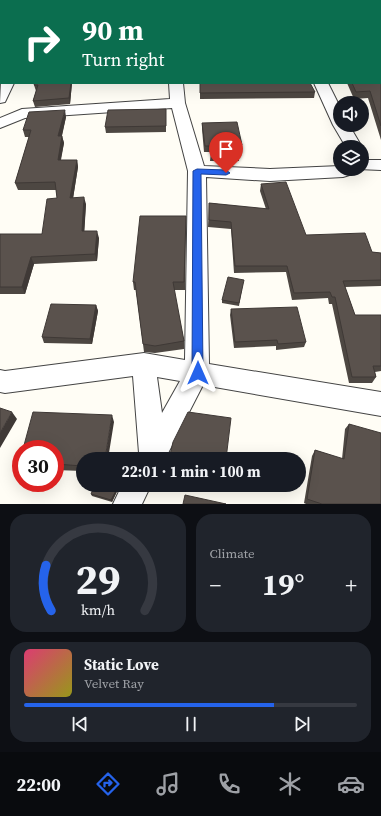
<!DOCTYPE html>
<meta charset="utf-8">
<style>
body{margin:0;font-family:"Source Serif 4",serif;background:#20242c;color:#f1f3f6;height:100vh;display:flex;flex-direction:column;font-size:15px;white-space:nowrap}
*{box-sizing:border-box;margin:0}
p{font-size:13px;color:#9ea1a6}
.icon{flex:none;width:22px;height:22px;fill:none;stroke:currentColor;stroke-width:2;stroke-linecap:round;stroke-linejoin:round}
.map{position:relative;height:504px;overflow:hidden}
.sheet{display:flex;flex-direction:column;gap:10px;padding:10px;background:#0d0f14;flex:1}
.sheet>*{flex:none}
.hud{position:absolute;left:0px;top:0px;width:381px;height:84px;box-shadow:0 4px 16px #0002;background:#0b6e4f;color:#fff;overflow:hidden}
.buttons{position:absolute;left:333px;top:96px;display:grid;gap:8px}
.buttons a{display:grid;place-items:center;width:36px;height:36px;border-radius:50%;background:#171b24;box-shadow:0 4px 16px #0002;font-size:20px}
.speed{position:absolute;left:12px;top:440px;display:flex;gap:8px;font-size:20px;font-weight:700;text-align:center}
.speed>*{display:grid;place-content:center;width:52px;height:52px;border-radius:50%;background:#171b24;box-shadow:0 4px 16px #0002;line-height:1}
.speed .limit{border:6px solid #d22;background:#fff;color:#111}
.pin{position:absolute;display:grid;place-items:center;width:34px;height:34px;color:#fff;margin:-41px -17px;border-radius:50% 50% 50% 0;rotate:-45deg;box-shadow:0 0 4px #0007}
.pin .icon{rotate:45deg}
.me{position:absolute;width:44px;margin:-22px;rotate:0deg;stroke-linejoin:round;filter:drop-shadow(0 0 3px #0008)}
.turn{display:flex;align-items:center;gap:14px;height:84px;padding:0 16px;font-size:18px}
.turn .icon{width:52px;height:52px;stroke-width:2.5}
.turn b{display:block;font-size:28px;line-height:34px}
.big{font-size:30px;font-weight:700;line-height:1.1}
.sheet .widget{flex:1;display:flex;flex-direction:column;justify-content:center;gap:6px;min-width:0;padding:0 14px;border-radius:16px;background:#20242c}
.sheet .dial{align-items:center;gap:0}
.dial svg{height:104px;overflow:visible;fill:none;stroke:#363941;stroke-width:7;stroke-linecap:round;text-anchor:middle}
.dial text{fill:#f1f3f6;stroke:none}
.song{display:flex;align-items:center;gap:12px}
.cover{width:48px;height:48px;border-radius:6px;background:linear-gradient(135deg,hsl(340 70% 55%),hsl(60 70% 35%))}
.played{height:4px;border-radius:2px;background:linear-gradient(90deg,#2563eb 75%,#363941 75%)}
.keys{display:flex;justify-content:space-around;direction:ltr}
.heat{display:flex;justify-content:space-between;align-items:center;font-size:22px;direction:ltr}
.sheet .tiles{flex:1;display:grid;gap:10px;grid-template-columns:1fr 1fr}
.widget:last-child{grid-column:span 2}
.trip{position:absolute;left:76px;top:452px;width:230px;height:40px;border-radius:20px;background:#171b24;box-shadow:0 4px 16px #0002;font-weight:700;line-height:40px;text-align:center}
.menu{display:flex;height:64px;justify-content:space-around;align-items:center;background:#090b0e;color:#9ea1a6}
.menu .icon{width:28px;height:28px}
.menu .current{color:#2563eb}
.menu b{font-size:18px;color:#f1f3f6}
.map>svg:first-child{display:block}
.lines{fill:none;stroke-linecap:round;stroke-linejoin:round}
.minor-casing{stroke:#444;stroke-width:2}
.minor{fill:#fff;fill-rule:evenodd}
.wall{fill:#4d4742}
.shaded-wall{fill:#3f3936}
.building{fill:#5a524d;stroke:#3f3936}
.route{fill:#2563eb;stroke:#184099}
</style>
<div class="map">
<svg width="381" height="504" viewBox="0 0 381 504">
<rect width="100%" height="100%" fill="#fffdf5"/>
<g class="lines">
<defs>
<path id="minor" d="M44,0H56V1H44Z
M273,0H285V1H273Z
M1,81V83H14L5,102L0,103Z
M169,83H183L185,103L204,166L270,169L340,166V169H362V160H381V170L358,169L356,173L343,177L270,181L206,177L209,364L381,392V416L203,385L165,459H138L139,453L133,376L5,393L0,392V370L5,371L144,353L185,360L188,171L172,108L25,118L0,128V118L22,109L170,99ZM157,377L180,381L162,413Z
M314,83H328L340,107V125H349L362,147H346L333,125Z
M122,485H151L142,504H113Z"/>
</defs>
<!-- minor casing -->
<use href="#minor" class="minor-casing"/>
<!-- minor -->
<use href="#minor" class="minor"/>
</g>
<!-- wall -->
<path class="wall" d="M92,0H264L265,1H92Z
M336,0H381V35L380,34V1H336Z
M381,55V140L368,98L354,99L347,83H380Z
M35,83H72L70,104L35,107L33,101L36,91L34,85Z
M200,83L315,92L314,98L200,99Z
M166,116V132L106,133L105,127Z
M66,117L62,136L64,143L61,160H77L78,167L73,198L86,204L84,231L99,238L97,261L34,264L25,294H0V234H42L57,198L56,190H18L15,183L29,137H25L23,130Z
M202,123L242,145L241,151H239V161H210L211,152H204L202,129Z
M261,184L306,235L372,252L381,253V287V286L345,287L355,315H381V371L375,372L376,377L372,383H349L332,304H329L328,298L292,300L286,272L234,273L231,229L208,227L209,203L266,209L260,191Z
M186,216L185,290H174L184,341V349L155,353L144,352L136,290H134L133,282Z
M243,283L239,306L222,303V300Z
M96,305L98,311L92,344L44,343L42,337Z
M231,309L306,342L304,347L276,350V346L234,348L230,315Z
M114,422L83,459V471L55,470V449Z
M349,424L381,504H306L304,503L312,456L315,450L342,459L345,429Z
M120,485L112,502L92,496L91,494Z"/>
<!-- shaded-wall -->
<path class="shaded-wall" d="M71,83H72L70,104L69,98Z
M65,110L66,117L60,143L58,136Z
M62,136L64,143L59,167L58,160Z
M77,160L78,167L72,205L70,198Z
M84,197L86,204L84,238L82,231Z
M97,231L99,238L97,261L95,254Z
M31,257L34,264L25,294L22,287Z
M96,305L98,311L92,344L90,339Z
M12,412L17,419L0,448V433Z
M112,415L114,422L108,459H105Z
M119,485H120L112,502L111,500Z"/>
<!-- building -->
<path class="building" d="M92,0H111V1H92Z
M245,0H264L265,1H245Z
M339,0H381V27L380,26V1H339Z
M380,53L381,55V126L370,91L356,92L352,83H380Z
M35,83H71L69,98L33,101L38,85H34Z
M200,83H310L315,92L200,93Z
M166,109V126L105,127L108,110Z
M65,110L58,136H62L58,160H77L70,198L84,197L82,231H97L95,254L31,257L22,287H0V234H42L47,199L57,198L55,182L15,183L31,130H23L29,112Z
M237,122L242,145H239V156L211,155V146H205L202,123Z
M286,182L306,235L365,233L372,252L381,253V280L343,281L355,315H381V366H373L376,377H352L335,297H332L330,292L294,293L287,266H235L231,222L209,220V203L269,209L261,184Z
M140,216H186L184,282H173L184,341L155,346L143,344L135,282H133Z
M228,277L244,280L239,303L222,300Z
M51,304L96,305L90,339L42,337Z
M297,307L306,342L278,344L277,340L235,342L231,309Z
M0,408L12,412L0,433Z
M33,412L112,415L105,459H83V466L55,464V449H23Z
M188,412L231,418L226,459H169L173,442Z
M349,424L381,433V504H322L307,499L315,450L344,459Z
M95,485H119L111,500L91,494Z
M185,495L226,504H183Z"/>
<!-- route -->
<path class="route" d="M197,169L226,170L230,173L226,175L201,174L203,373L201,377L198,378L194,377L192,373L193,171Z"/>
</svg>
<div class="buttons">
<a><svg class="icon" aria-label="sound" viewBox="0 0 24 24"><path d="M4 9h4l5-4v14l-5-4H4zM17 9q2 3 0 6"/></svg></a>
<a><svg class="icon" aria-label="layers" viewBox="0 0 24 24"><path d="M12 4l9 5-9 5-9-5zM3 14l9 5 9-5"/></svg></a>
</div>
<div class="speed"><div class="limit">30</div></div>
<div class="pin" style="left:226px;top:173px;background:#d93025"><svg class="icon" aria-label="arrive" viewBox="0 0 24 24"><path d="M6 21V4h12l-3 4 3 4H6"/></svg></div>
<svg class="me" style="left:198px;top:373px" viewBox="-20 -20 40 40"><path d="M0-17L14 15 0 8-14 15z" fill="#2563eb" stroke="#fff" stroke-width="4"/></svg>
<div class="trip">22:01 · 1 min · 100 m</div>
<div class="hud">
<div class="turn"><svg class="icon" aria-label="right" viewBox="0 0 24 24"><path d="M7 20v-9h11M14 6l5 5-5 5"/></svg><div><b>90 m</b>Turn right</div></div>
</div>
</div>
<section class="sheet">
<div class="tiles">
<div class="widget dial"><svg viewBox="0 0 100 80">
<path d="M14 69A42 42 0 1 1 86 69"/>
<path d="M14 69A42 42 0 0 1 10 34" stroke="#2563eb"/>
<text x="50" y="56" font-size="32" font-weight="700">29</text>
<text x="50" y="72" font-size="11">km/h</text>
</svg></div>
<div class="widget"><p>Climate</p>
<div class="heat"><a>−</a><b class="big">19°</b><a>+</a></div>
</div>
<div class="widget">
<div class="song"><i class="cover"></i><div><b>Static Love</b><p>Velvet Ray</p></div></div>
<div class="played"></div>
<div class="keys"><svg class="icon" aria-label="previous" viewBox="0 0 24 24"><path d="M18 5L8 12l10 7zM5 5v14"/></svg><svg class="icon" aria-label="pause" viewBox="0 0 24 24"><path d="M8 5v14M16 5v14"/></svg><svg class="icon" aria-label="next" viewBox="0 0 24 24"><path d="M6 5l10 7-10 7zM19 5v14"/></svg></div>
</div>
</div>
</section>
<nav class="menu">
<b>22:00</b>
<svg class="icon current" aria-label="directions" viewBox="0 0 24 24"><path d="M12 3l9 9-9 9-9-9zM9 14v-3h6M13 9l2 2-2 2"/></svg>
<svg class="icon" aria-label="music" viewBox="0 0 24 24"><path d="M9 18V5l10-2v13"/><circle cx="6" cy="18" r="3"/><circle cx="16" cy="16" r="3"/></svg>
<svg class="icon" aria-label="phone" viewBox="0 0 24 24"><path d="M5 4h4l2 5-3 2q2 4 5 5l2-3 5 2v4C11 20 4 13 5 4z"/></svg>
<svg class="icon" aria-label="climate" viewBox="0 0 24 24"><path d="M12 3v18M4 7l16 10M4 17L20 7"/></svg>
<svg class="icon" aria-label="car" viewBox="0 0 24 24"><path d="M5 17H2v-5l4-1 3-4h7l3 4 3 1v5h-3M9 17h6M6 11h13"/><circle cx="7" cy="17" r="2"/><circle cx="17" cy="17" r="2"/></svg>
</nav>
